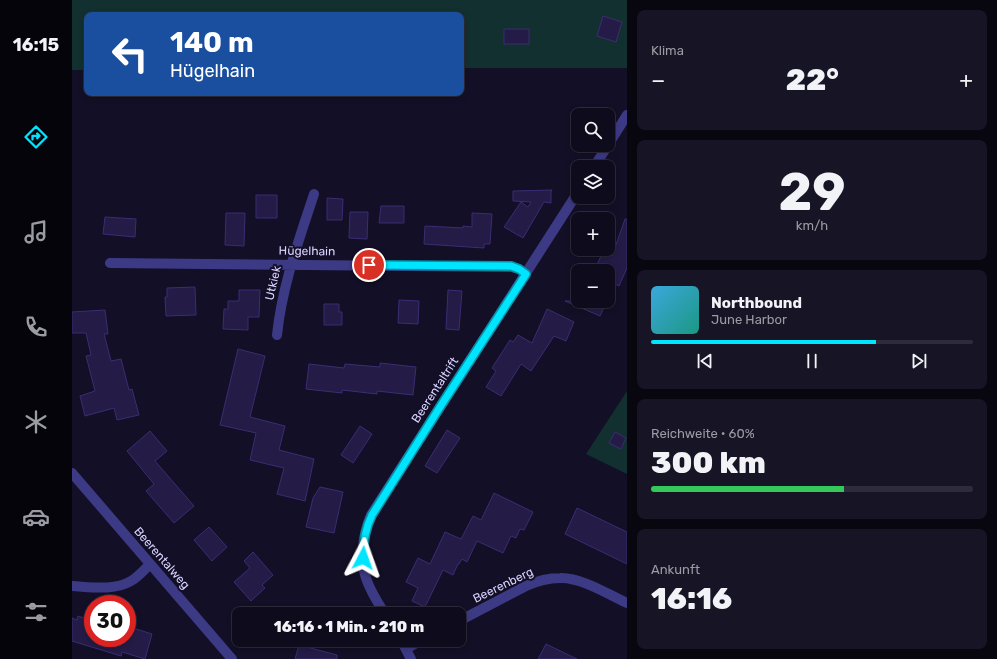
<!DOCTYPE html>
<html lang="de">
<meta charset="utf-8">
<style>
body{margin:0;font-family:Rubik,sans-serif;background:#171425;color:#f1f3f6;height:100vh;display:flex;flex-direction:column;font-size:15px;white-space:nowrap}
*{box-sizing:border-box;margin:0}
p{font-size:13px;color:#9b9ba3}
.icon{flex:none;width:22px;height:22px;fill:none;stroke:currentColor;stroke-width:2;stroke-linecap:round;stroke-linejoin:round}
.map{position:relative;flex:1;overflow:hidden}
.drawer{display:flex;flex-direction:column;gap:10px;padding:10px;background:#08060f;width:370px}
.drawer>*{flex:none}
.hud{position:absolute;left:12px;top:12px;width:380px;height:84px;border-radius:8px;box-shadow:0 2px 6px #0003,0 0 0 1px #2e2b3b;background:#1a4fa0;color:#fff;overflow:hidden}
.controls{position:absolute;left:499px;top:108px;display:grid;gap:8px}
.controls a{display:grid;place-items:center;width:44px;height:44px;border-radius:8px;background:#0e0b1c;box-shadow:0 2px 6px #0003,0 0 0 1px #2e2b3b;font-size:20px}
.speed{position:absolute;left:12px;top:595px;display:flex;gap:8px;font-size:20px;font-weight:700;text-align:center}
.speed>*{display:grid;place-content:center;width:52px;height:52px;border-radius:50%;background:#0e0b1c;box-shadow:0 2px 6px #0003,0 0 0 1px #2e2b3b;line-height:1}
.speed .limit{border:6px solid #d22;background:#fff;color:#111}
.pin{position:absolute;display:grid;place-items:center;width:34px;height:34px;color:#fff;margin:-17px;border:2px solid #fff;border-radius:50%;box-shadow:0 1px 4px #0007}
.me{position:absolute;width:44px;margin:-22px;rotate:4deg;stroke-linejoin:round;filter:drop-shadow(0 0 3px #0008)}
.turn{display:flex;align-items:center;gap:14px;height:84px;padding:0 20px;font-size:18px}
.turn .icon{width:52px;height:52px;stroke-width:2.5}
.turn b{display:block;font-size:28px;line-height:34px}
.big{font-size:30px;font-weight:800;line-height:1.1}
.drawer .card{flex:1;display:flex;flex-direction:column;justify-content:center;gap:6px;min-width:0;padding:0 14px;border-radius:8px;background:#171425}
.drawer .dial{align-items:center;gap:0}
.dial b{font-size:52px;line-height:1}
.song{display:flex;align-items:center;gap:12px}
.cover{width:48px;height:48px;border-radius:6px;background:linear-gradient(135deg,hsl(200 70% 55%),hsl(170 70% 35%))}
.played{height:4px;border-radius:2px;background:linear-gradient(90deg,#00e5ff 70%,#2e2b3b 70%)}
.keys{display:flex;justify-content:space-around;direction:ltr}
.heat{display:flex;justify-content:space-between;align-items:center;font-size:22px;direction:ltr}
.charge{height:6px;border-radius:3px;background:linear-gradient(90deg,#34c759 60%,#2e2b3b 0)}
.trip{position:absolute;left:160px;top:607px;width:234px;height:40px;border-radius:8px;background:#0e0b1c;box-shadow:0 2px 6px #0003,0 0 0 1px #2e2b3b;font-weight:800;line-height:40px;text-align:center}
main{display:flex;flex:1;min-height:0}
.tabs{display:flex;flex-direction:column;width:72px;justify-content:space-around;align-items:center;background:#06040b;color:#9b9ba3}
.tabs .icon{width:28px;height:28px}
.tabs .selected{color:#00e5ff}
.tabs b{font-size:18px;color:#f1f3f6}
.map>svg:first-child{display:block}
.green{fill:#12302f}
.building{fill:#241b47;stroke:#3b2d73}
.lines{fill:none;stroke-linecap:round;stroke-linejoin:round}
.minor{stroke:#3d3a85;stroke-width:10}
.route-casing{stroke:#0095a6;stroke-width:10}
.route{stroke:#00e5ff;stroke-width:7}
.labels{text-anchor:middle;stroke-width:4;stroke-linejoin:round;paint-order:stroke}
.street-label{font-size:12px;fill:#d9d4ff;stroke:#130f26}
</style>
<main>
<nav class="tabs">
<b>16:15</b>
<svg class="icon selected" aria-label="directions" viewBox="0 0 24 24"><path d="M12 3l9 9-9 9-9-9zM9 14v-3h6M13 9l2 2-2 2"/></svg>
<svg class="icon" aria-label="music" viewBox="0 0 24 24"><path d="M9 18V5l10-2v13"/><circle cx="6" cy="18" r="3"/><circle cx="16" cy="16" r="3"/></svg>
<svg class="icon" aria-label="phone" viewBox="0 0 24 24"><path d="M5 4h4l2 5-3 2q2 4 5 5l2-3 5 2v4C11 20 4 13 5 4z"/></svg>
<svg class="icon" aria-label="climate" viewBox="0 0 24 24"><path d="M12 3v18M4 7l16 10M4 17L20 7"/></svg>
<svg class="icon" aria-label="car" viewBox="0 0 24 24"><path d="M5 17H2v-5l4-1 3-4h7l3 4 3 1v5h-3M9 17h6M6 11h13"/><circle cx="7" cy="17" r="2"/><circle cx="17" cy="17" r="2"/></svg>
<svg class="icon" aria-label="filters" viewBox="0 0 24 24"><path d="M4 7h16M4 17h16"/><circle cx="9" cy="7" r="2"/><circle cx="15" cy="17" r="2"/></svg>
</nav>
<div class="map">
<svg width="555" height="659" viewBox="0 0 555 659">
<rect width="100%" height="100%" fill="#130f26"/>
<!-- green -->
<path class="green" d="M0,0H555V68H389V15H15V70H0Z
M555,391V474L514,454Z"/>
<!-- building -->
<path class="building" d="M531,16L550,22L544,42L525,36Z
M432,29H457V44H432Z
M480,190L479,192V203L472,202L451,238L432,227L449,202L456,207L459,202L441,201V191Z
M184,195H205V218H184Z
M255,198L271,199L270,220H255Z
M309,206H332V223H307Z
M278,212H296L295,239L277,238Z
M154,213H173L172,246L153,245Z
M400,213L420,214L418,244H412V248L352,244L353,226L391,228V226L400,227Z
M33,217L64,219L63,237L31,234Z
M553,219H555V268L547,286L536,281V271H522L531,252L540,256Z
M123,287L124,315L94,316L93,297H95V288Z
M167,290H188L187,317H176V330L151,329L152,309H156V301H167Z
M376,290L390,291L387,330L374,329Z
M327,300L347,301L346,324L326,323Z
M493,301H535L528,316Z
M252,304H267V312H270V325H252Z
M475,309L502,322L494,341L482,336L459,371L449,364L429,396L414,387L424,371L420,368L438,340L441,342L446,335L460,343Z
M33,310L36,334H32L39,361L49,359L57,390L60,389L67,415L45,420L42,408L13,416L8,396L23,391L14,356L19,355L14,333H0V312Z
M166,349L193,356L178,417L213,426L207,450L242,459L233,501L205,494L212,468L178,460L184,433L148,425Z
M308,363L344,367L341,395L305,391V394L270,390V393L234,389L237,364L272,368L273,364L308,367Z
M288,426L300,434L281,463L269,455Z
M375,430L388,438L365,473L353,466Z
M78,431L95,451L83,461L122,506L102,523L74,491L82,484L55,451Z
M543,432L554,438L549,449L537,443Z
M248,487L271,492L262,533L234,527L241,498Z
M422,493L461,512L452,530L448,529L444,538L439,536L431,553L405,541L395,562L390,559L387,564H386L381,575L371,570L353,607L340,601L346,588L334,582L346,558L358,564L373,532L389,539L401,516L409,520Z
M505,508L555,532V564L493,534Z
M137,527L155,547L140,561L122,540Z
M181,552L201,575L190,585L193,588L179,601L162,582L178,568L172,561Z
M6,616L21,621V638H55L58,627L80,634L73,659L50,652L49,656L0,641V618L5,620Z
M474,644L505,659H466Z
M227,645L265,655V659H223Z"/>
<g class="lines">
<!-- minor -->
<path class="minor" d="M536,145L555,115
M522,167L536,145
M38,263L439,267L447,269L454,273
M205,335C210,286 227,240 242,194
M0,473L160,659
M0,586C19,587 42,591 59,581C66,577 72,570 78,564
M313,614C306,603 298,591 294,578C287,558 291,534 299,515L368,407L506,192
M387,621L454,586C465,581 476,578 488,578C508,577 536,594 555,603
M329,640L339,659
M334,649L350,640"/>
</g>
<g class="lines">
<defs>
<path id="route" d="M291,558C291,543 293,529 300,515L368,407L454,274L447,269L439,266L297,265"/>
</defs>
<!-- route casing -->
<use href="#route" class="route-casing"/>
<!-- route -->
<use href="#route" class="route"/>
</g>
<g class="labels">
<!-- street labels -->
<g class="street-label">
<text transform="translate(235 251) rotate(1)" y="4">Hügelhain</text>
<text transform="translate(201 283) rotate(-77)" y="4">Utkiek</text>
<text transform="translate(363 390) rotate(-57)" y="4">Beerentaltrift</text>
<text transform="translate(90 558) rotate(49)" y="4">Beerentalweg</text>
<text transform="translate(431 585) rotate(-26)" y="4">Beerenberg</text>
</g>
</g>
</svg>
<div class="controls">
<a><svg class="icon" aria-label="search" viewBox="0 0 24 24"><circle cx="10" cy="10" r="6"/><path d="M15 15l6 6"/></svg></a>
<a><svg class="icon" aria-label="layers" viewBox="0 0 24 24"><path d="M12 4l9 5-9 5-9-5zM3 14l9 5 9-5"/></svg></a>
<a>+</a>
<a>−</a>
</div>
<div class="speed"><div class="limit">30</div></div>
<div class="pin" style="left:297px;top:265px;background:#d93025"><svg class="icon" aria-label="arrive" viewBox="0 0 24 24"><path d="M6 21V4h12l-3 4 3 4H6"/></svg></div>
<svg class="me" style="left:291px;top:558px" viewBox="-20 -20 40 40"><path d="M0-17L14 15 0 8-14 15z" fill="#00e5ff" stroke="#fff" stroke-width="4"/></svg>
<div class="trip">16:16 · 1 Min. · 210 m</div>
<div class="hud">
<div class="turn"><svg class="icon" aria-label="left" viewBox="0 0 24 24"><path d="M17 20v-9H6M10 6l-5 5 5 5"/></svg><div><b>140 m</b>Hügelhain</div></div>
</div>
</div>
<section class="drawer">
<div class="card"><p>Klima</p>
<div class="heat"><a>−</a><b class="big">22°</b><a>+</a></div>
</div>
<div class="card dial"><b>29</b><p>km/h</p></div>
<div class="card">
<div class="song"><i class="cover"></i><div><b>Northbound</b><p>June Harbor</p></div></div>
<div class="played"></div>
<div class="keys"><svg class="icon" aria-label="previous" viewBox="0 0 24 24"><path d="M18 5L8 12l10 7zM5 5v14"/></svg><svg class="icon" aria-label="pause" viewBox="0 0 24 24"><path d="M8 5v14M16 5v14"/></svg><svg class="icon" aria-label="next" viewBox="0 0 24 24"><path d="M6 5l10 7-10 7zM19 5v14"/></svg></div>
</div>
<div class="card"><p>Reichweite · 60%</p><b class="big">300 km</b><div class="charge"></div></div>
<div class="card"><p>Ankunft</p><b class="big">16:16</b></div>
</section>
</main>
